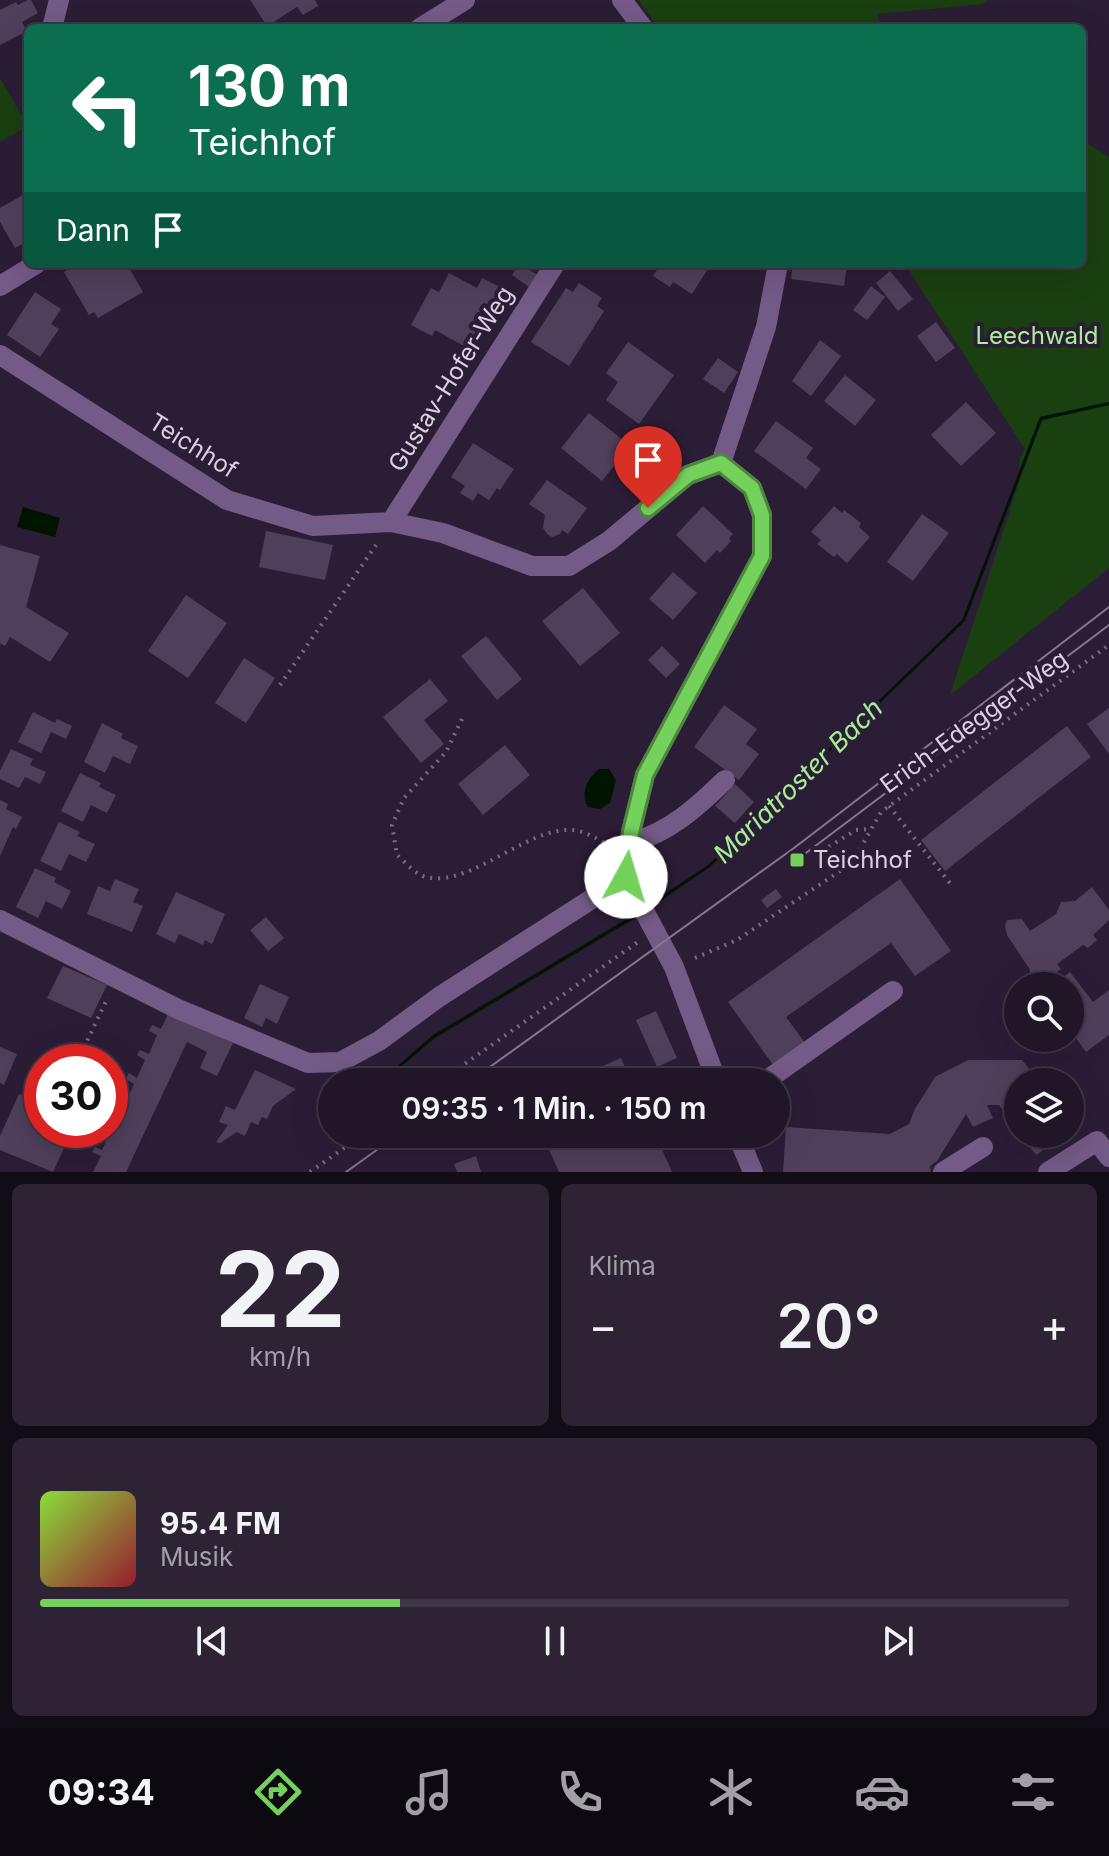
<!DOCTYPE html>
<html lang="de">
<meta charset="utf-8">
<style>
body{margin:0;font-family:Inter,sans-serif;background:#2d2334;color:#f1f3f6;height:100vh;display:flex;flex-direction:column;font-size:30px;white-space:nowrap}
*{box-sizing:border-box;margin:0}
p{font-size:26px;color:#a29fa8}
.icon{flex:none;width:44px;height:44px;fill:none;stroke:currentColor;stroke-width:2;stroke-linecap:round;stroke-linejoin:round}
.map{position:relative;height:1172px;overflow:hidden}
.panel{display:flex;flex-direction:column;gap:12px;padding:12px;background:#120c16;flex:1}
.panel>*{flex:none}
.guide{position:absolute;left:24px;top:24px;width:1062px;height:244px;border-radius:12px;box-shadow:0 8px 32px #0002,0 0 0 2px #3e3545;background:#0b6e4f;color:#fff;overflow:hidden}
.fabs{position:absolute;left:1004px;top:972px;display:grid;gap:16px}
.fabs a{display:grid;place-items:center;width:80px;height:80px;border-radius:50%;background:#211628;box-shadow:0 8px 32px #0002,0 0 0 2px #3e3545;font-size:40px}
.speed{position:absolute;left:24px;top:1044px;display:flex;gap:16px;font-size:40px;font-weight:700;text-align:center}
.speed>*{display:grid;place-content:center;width:104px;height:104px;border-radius:50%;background:#211628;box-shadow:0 8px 32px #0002,0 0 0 2px #3e3545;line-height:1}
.speed .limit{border:12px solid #d22;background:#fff;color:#111}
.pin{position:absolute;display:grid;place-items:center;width:68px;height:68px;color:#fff;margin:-82px -34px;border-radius:50% 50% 50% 0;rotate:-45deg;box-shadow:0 0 8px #0007}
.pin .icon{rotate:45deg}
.me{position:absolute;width:88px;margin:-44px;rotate:6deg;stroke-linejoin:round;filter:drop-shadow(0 0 6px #0008)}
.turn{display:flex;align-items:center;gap:28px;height:168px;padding:0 32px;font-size:36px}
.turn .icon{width:104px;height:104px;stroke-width:2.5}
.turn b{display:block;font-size:56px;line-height:68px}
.then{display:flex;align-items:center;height:76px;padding:0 32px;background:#0003;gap:16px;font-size:30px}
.big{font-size:60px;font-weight:600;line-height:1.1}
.panel .widget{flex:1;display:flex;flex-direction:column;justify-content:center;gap:12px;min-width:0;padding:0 28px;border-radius:12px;background:#2d2334}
.panel .dial{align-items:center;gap:0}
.dial b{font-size:104px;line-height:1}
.song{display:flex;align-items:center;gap:24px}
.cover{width:96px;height:96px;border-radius:12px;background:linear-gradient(135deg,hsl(90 70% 55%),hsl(350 70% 35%))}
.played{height:8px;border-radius:4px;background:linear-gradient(90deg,#74d25c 35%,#3e3545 35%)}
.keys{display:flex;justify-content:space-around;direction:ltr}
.heat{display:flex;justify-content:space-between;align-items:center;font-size:44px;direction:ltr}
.panel .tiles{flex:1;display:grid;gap:12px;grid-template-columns:1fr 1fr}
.widget:last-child{grid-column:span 2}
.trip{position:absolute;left:318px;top:1068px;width:472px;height:80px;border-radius:40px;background:#211628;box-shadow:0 8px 32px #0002,0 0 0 2px #3e3545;font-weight:600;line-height:80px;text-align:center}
.menu{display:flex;height:128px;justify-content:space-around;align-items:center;background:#0d0910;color:#a29fa8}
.menu .icon{width:56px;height:56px}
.menu .current{color:#74d25c}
.menu b{font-size:36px;color:#f1f3f6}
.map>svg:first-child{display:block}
.green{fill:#1a3f10}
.water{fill:#001400}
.building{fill:#4f3f5b}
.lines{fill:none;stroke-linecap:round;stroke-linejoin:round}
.path{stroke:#796d82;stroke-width:4;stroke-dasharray:2 6;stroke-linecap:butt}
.minor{stroke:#745a87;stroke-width:20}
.tram{stroke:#84788d;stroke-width:2}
.route-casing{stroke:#4b883c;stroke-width:20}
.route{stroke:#74d25c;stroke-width:14}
.poi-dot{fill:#74d25c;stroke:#2c1d36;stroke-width:3}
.labels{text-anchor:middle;stroke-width:8;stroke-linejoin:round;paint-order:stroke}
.park-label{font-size:24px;fill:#a7f095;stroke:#2c1d36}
.street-label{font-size:24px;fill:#d9d0e1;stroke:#2c1d36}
.poi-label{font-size:24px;fill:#d9d0e1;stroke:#2c1d36;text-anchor:start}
.water-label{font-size:26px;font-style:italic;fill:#a6ef95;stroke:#2c1d36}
</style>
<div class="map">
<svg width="1109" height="1172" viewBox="0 0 1109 1172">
<rect width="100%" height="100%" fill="#2c1d36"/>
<!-- green -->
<path class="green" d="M638,0H989L983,4L877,14L882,28H659Z
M0,78L28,126L0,142Z
M1082,140L1109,157V402L1040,417L1019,472L1020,459L1025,449L905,264H1082Z
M1109,405V568L950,695L1019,482L1042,420Z"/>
<!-- water -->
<path class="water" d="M1109,402V405L1042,420L965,621L710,867L635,918L435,1038L383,1082H379L433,1035L633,915L708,865L962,620L1040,417Z
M23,507L60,518L55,537L17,527Z
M599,769H609L616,780L610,803L600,809L588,807C580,792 587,779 599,769Z"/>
<!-- building -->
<path class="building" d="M28,0H31L38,13L22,22L27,31L0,45V10L16,2L18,5Z
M250,0H315L318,6L303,15L297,7L267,26Z
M28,192V241L15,248L0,222V208Z
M77,264H127L143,292L98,318L94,312L89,315L64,272Z
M519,264L538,275L529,287L512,275Z
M661,264H711L692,294L673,282L670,287L653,276Z
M793,264H847L844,286L791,279Z
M890,271L913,299L898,311L876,283Z
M449,273L477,288L482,278L506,290L475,347L466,342L464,346L435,330L432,336L411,325L431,288L439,292Z
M579,283L602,298L597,306L604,311L569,366L531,342L566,288L573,292Z
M871,286L885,297L867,320L853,310Z
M35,292L61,309L51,324L59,329L40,357L7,335Z
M936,322L955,348L936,362L917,336Z
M820,340L841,356L811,396L792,381Z
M628,342L674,375L639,424L606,400L618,382L606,373Z
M718,358L738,372L724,393L703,379Z
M845,375L876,400L855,426L824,401Z
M966,402L996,433L961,466L931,435Z
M589,413L628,444L626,448L633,453L623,466L617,462L602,481L561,448Z
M776,421L813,448L806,458L821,469L806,489L754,451Z
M473,443L514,469L500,490L497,488L489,500L478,493L473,501L460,493L465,486L451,477Z
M547,480L587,508L568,534L562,530L560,534L552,537L547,534L543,528L545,515L529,504Z
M703,506L733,534L729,538L731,541L720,553L717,550L705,563L676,535Z
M834,506L842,513L844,510L861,523L859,527L870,537L847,563L837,554L834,557L817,544L821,540L811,532Z
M922,514L949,533L913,581L887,562Z
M266,531L333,545L325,580L259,567Z
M0,545L40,556L26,607L69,633L50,662L10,637L5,646L0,643Z
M673,572L697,593L673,620L649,599Z
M583,588L620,633L580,666L542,621Z
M186,595L227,623L188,678L148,651Z
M486,636L522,679L497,700L461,656Z
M662,646L680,664L666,678L648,660Z
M244,658L275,678L246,723L215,703Z
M430,679L448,701L424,720L444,744L421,763L383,717Z
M724,705L757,729L746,744L759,754L739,780L694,747Z
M1109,708V754L1087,724Z
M33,712L55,723L57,719L72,726L66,739L51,732L41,753L18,742Z
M102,723L123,734L121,738L138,746L130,764L113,756L105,773L84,762Z
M1067,726L1091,757L945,871L921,840Z
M505,745L530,775L483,815L458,784Z
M11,749L33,759L30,765L46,772L40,784L25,777L19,788L0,779V771Z
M80,773L101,783L99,787L116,795L107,813L91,805L83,822L61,811Z
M735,784L754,802L735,823L715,806Z
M0,800L8,804L6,809L22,817L16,829L13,827L0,856Z
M59,822L80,832L77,836L95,844L86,862L69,854L61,871L40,861Z
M35,868L56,878L54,882L71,891L62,909L46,901L38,918L16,907Z
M115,879L139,889L133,902L143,906L132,932L87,914L98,886L110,891Z
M900,879L951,951L915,976L891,943L786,1017L808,1047L776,1069L728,1002Z
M1092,887L1109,910V920L1093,935L1097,940L1088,948L1083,945L1057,964L1061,969L1041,984H1036L1032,979L1029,968L1007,935L1005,926L1007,920L1022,919L1030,931L1056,914L1061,902L1075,901Z
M776,889L782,897L767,908L761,900Z
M176,892L225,914L212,944L205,940L203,945L179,934L175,943L156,934Z
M266,917L284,938L268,951L250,930Z
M63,966L107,985L91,1018L47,998Z
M1070,972L1093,1002L1109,990V1035L1086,1052L1070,1030V986H1052Z
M260,984L289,997L277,1024L266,1018L262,1027L244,1018Z
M656,1011L677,1058L657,1067L636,1020Z
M169,1012L233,1043L217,1076L200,1068L207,1052L187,1042L126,1172H93L101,1156L92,1152L95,1147L102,1150L111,1131L110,1124L114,1126L123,1108L114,1104L117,1098L126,1102L134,1084L126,1079L129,1073L137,1078L145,1060L137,1055L140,1050L149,1054L157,1035L149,1031L152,1025L161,1029Z
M0,1047L17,1054L4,1085L0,1083Z
M621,1058L632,1082H567Z
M968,1060H1022L1039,1082H1018V1131L999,1105H987L993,1118L973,1127L966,1114L937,1161L930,1166L931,1172H783L786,1127L890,1134L909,1124L915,1109L935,1077Z
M255,1070L296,1089L273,1106L267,1119L262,1117L258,1125L251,1122L245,1136L237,1132L220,1143L216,1142L228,1125L219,1122L226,1106L235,1110Z
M19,1094L42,1104V1130H67L60,1144L65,1146L53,1172L0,1150V1136Z
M542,1134H655L672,1172H559Z
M1020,1134H1067L1036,1155Z
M476,1156L481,1172H457L454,1164Z"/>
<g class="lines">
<!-- path -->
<path class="path" d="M280,685L376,545
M462,719L446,752L404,798L392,825L397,855C405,862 416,875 426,877C473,889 536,817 582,832C592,835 601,841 610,846
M889,806L953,887
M822,851L856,830L870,829
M695,958L737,940L852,863L881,812L1109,645
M77,1062L108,997
M439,1082L638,942
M310,1172L364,1134"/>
<!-- minor -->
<path class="minor" d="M622,0L643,28
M52,28L59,0
M420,28L465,0
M0,286L36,264
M0,355L227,500L313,526L391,522L443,533L532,566H569L609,541L688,475L721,463L752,488L762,515V556L645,775L631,832L626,877L674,967L717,1082
M721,463L766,327L778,264
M391,522L555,264
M630,843C669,833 697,807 725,780
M0,920L178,1009L308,1063L340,1062L379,1041L439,997L626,877
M764,1082L893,991
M737,1134L753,1172
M943,1172L983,1147
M1048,1172L1097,1141L1109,1157"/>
<!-- tram -->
<path class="tram" d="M794,862L1109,625
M469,1082L794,848L1109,607
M346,1172L399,1134"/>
</g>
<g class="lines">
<defs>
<path id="route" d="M626,877L631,832L645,775L762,556V515L752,488L721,463L688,475L648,508"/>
</defs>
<!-- route casing -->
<use href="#route" class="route-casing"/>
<!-- route -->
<use href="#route" class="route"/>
</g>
<!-- markers -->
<rect class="poi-dot" x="789" y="852" width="16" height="16" rx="4"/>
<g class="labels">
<!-- park labels -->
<g class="park-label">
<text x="1037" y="344">Leechwald</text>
</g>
<!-- street labels -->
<g class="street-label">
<text transform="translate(451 379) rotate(-58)" y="8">Gustav-Hofer-Weg</text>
<text transform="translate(193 446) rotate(32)" y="8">Teichhof</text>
<text transform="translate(974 722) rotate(-36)" y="8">Erich-Edegger-Weg</text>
</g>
<!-- poi labels -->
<g class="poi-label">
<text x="813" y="868">Teichhof</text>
</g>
<!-- water labels -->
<g class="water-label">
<text transform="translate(798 781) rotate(-44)" y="9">Mariatroster Bach</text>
</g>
</g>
</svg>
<div class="fabs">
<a><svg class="icon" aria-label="search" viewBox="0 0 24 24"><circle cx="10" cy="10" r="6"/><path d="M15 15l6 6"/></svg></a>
<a><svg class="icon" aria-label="layers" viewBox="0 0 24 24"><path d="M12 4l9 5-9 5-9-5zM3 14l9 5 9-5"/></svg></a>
</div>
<div class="speed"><div class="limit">30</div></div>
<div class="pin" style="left:648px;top:508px;background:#d93025"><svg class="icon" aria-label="arrive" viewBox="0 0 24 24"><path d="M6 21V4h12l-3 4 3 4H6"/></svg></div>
<svg class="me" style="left:626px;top:877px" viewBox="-20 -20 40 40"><circle r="19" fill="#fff"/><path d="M0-13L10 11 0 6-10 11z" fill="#74d25c"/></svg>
<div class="trip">09:35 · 1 Min. · 150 m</div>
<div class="guide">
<div class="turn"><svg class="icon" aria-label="left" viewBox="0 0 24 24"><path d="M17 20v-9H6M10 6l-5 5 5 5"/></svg><div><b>130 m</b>Teichhof</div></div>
<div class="then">Dann<svg class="icon" aria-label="arrive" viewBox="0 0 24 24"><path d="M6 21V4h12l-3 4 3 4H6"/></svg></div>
</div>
</div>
<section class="panel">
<div class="tiles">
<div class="widget dial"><b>22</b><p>km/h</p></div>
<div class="widget"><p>Klima</p>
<div class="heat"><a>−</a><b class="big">20°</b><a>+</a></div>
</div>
<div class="widget">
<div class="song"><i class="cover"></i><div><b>95.4 FM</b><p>Musik</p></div></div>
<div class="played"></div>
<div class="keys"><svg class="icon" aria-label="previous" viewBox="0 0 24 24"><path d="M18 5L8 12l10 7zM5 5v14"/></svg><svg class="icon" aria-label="pause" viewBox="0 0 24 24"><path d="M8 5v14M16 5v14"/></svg><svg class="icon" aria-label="next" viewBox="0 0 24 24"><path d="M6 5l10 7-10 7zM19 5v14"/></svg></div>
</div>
</div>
</section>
<nav class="menu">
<b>09:34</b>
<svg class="icon current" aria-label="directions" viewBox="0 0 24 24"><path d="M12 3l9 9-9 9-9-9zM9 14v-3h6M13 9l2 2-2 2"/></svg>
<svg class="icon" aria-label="music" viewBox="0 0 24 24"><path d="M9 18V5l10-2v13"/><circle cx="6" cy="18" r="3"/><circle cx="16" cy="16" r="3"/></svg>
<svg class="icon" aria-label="phone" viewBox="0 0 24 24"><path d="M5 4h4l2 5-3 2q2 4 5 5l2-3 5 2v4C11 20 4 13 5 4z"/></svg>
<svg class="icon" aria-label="climate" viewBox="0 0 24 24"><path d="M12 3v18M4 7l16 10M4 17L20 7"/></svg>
<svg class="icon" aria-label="car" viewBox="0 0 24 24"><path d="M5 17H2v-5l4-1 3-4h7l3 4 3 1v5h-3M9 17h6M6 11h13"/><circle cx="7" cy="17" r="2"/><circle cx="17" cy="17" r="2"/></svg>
<svg class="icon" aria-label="filters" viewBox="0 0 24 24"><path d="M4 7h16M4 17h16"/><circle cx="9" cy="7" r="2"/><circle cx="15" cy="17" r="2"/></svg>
</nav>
